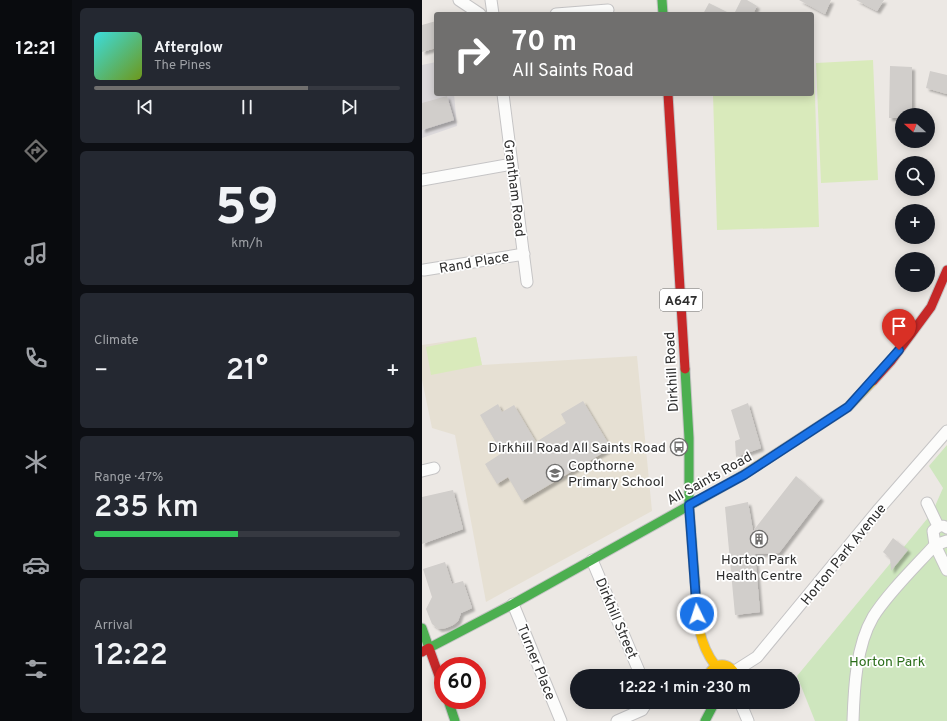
<!DOCTYPE html>
<meta charset="utf-8">
<style>
body{margin:0;font-family:Overpass,sans-serif;background:#242831;color:#f1f3f6;height:100vh;display:flex;flex-direction:column;font-size:15px;white-space:nowrap}
*{box-sizing:border-box;margin:0}
p{font-size:13px;color:#9ea1a6}
.icon{flex:none;width:22px;height:22px;fill:none;stroke:currentColor;stroke-width:2;stroke-linecap:round;stroke-linejoin:round}
.map{position:relative;flex:1;overflow:hidden}
.details{display:flex;flex-direction:column;gap:8px;padding:8px;background:#0d0f14;width:350px}
.details>*{flex:none}
.banner{position:absolute;left:12px;top:12px;width:380px;height:84px;border-radius:4px;box-shadow:0 2px 10px #0003;background:#706f6e;color:#fff;overflow:hidden}
.needle{width:26px;rotate:291deg}
.controls{position:absolute;left:473px;top:108px;display:grid;gap:8px}
.controls a{display:grid;place-items:center;width:40px;height:40px;border-radius:50%;background:#171b24;box-shadow:0 2px 10px #0003;font-size:20px}
.speed{position:absolute;left:12px;top:657px;display:flex;gap:8px;font-size:20px;font-weight:700;text-align:center}
.speed>*{display:grid;place-content:center;width:52px;height:52px;border-radius:50%;background:#171b24;box-shadow:0 2px 10px #0003;line-height:1}
.speed .limit{border:6px solid #d22;background:#fff;color:#111}
.pin{position:absolute;display:grid;place-items:center;width:34px;height:34px;color:#fff;margin:-41px -17px;border-radius:50% 50% 50% 0;rotate:-45deg;box-shadow:0 0 4px #0007}
.pin .icon{rotate:45deg}
.me{position:absolute;width:44px;margin:-22px;rotate:356deg;stroke-linejoin:round;filter:drop-shadow(0 0 3px #0008)}
.turn{display:flex;align-items:center;gap:14px;height:84px;padding:0 12px;font-size:18px}
.turn .icon{width:52px;height:52px;stroke-width:2.5}
.turn b{display:block;font-size:28px;line-height:34px}
.big{font-size:30px;font-weight:600;line-height:1.1}
.details .card{flex:1;display:flex;flex-direction:column;justify-content:center;gap:6px;min-width:0;padding:0 14px;border-radius:6px;background:#242831}
.details .dial{align-items:center;gap:0}
.dial b{font-size:52px;line-height:1}
.song{display:flex;align-items:center;gap:12px}
.cover{width:48px;height:48px;border-radius:6px;background:linear-gradient(135deg,hsl(180 70% 55%),hsl(80 70% 35%))}
.played{height:4px;border-radius:2px;background:linear-gradient(90deg,#706f6e 70%,#363941 70%)}
.keys{display:flex;justify-content:space-around;direction:ltr}
.heat{display:flex;justify-content:space-between;align-items:center;font-size:22px;direction:ltr}
.charge{height:6px;border-radius:3px;background:linear-gradient(90deg,#34c759 47%,#363941 0)}
.trip{position:absolute;left:148px;top:669px;width:230px;height:40px;border-radius:20px;background:#171b24;box-shadow:0 2px 10px #0003;font-weight:600;line-height:40px;text-align:center}
main{display:flex;flex:1;min-height:0}
.tabs{display:flex;flex-direction:column;width:72px;justify-content:space-around;align-items:center;background:#090b0e;color:#9ea1a6}
.tabs .icon{width:28px;height:28px}
.tabs .active{color:#706f6e}
.tabs b{font-size:18px;color:#f1f3f6}
.map>svg:first-child{display:block}
.industrial{fill:#dcd9db}
.education{fill:#e6e0d3}
.green{fill:#cee6be}
.pitch{fill:#d9eabb}
.building{fill:#d1cecb;filter:url(#shadow)}
.lines{fill:none;stroke-linecap:round;stroke-linejoin:round}
.street-casing{stroke:#c5c4c5;stroke-width:13}
.fast-casing{stroke:#c5c4c5;stroke-width:11}
.slow-casing{stroke:#c5c4c5;stroke-width:11}
.jam-casing{stroke:#c5c4c5;stroke-width:11}
.street{stroke:#fcfcfb;stroke-width:11}
.fast{stroke:#4caf50;stroke-width:9}
.slow{stroke:#ffc107;stroke-width:9}
.jam{stroke:#c62828;stroke-width:9}
.route-casing{stroke:#114b97;stroke-width:10}
.route{stroke:#1a73e8;stroke-width:7}
.labels{text-anchor:middle;stroke-width:3.5;stroke-linejoin:round;paint-order:stroke}
.shield{fill:#fff;stroke:#6d6d6d;stroke-width:1}
.shield-label{font-size:13px;font-weight:bold;fill:#2e2e2e}
.street-label{font-size:14px;fill:#2e2e2e;stroke:#fff}
.poi-label{font-size:14px;fill:#2e2e2e;stroke:#fff;text-anchor:end}
.park-label{font-size:14px;fill:#2c6e1b;stroke:#fff}
</style>
<main>
<nav class="tabs">
<b>12:21</b>
<svg class="icon active" aria-label="directions" viewBox="0 0 24 24"><path d="M12 3l9 9-9 9-9-9zM9 14v-3h6M13 9l2 2-2 2"/></svg>
<svg class="icon" aria-label="music" viewBox="0 0 24 24"><path d="M9 18V5l10-2v13"/><circle cx="6" cy="18" r="3"/><circle cx="16" cy="16" r="3"/></svg>
<svg class="icon" aria-label="phone" viewBox="0 0 24 24"><path d="M5 4h4l2 5-3 2q2 4 5 5l2-3 5 2v4C11 20 4 13 5 4z"/></svg>
<svg class="icon" aria-label="climate" viewBox="0 0 24 24"><path d="M12 3v18M4 7l16 10M4 17L20 7"/></svg>
<svg class="icon" aria-label="car" viewBox="0 0 24 24"><path d="M5 17H2v-5l4-1 3-4h7l3 4 3 1v5h-3M9 17h6M6 11h13"/><circle cx="7" cy="17" r="2"/><circle cx="17" cy="17" r="2"/></svg>
<svg class="icon" aria-label="filters" viewBox="0 0 24 24"><path d="M4 7h16M4 17h16"/><circle cx="9" cy="7" r="2"/><circle cx="15" cy="17" r="2"/></svg>
</nav>
<section class="details">
<div class="card">
<div class="song"><i class="cover"></i><div><b>Afterglow</b><p>The Pines</p></div></div>
<div class="played"></div>
<div class="keys"><svg class="icon" aria-label="previous" viewBox="0 0 24 24"><path d="M18 5L8 12l10 7zM5 5v14"/></svg><svg class="icon" aria-label="pause" viewBox="0 0 24 24"><path d="M8 5v14M16 5v14"/></svg><svg class="icon" aria-label="next" viewBox="0 0 24 24"><path d="M6 5l10 7-10 7zM19 5v14"/></svg></div>
</div>
<div class="card dial"><b>59</b><p>km/h</p></div>
<div class="card"><p>Climate</p>
<div class="heat"><a>−</a><b class="big">21°</b><a>+</a></div>
</div>
<div class="card"><p>Range · 47%</p><b class="big">235 km</b><div class="charge"></div></div>
<div class="card"><p>Arrival</p><b class="big">12:22</b></div>
</section>
<div class="map">
<svg width="525" height="721" viewBox="0 0 525 721">
<defs>
<filter id="shadow"><feDropShadow dx="3" dy="3" stdDeviation="1" flood-color="#0004"/></filter>
</defs>
<rect width="100%" height="100%" fill="#ece8e4"/>
<!-- industrial -->
<path class="industrial" d="M14,62V94H32L35,126L0,138V65Z"/>
<!-- education -->
<path class="education" d="M54,337L60,365L215,356L230,511L64,602L33,435L10,428L0,380V345Z"/>
<!-- green -->
<path class="green" d="M525,445V721H393L375,676L510,513L521,488L507,466Z"/>
<!-- pitch -->
<path class="pitch" d="M451,60L456,180L399,183L394,63Z
M390,63H392L397,227L295,230L291,94H390Z
M54,337L60,365L9,375L4,347Z"/>
<!-- building -->
<path class="building" d="M319,0H325L335,6L331,14H312Z
M377,0H409L403,14Z
M434,0H462L455,11Z
M287,3L309,14H281Z
M14,21V48L0,52V25Z
M468,66L490,67V115H480V118H467Z
M508,71L525,75V94L504,88Z
M25,96L32,120L0,130V103Z
M161,401L189,448L100,501L86,477L75,484L63,464L80,453L58,415L76,404L80,412L92,405L114,442L144,423L139,414Z
M326,403L339,448L314,457L313,441L318,439L309,410Z
M374,476L399,498L357,553L333,554L338,612L313,615L303,507L326,502L331,531Z
M31,490L41,529L0,544V497Z
M471,538L486,550L469,571L468,558L461,552Z
M23,562L30,584L41,581L50,608L39,613L36,621L31,625L24,628L17,629L10,624L4,609L10,597L1,569Z"/>
<g class="lines">
<defs>
<path id="street" d="M37,0L58,14
M69,0L71,14
M134,14L186,10
M81,94L105,282
M0,180L90,164
M2,270L102,254
M0,471L12,468
M505,503L516,526
M525,528C519,524 516,526 511,531L513,545L525,570
M170,560L219,676
M91,604L139,721
M313,671L335,657L457,509L525,431
M318,702L326,721
M195,721L220,710L225,702
M431,721C432,688 434,646 451,617C466,593 493,567 513,545L525,541"/>
<path id="fast" d="M240,0L241,14
M263,369L267,438V505L273,582
M0,628L7,648L91,604L318,477
M26,700L33,721
M283,721L293,702"/>
<path id="slow" d="M318,477L426,407L451,381
M273,582C275,612 274,640 293,665
M286,676C292,661 308,661 314,676"/>
<path id="jam" d="M246,94L263,369
M451,381L469,361L509,307L525,270
M0,652L7,648L21,687"/>
</defs>
<!-- street casing -->
<use href="#street" class="street-casing"/>
<!-- fast casing -->
<use href="#fast" class="fast-casing"/>
<!-- slow casing -->
<use href="#slow" class="slow-casing"/>
<!-- jam casing -->
<use href="#jam" class="jam-casing"/>
<!-- street -->
<use href="#street" class="street"/>
<!-- fast -->
<use href="#fast" class="fast"/>
<!-- slow -->
<use href="#slow" class="slow"/>
<!-- jam -->
<use href="#jam" class="jam"/>
</g>
<g class="lines">
<defs>
<path id="route" d="M275,614L267,505L322,475L426,407L477,350"/>
</defs>
<!-- route casing -->
<use href="#route" class="route-casing"/>
<!-- route -->
<use href="#route" class="route"/>
</g>
<!-- icons -->
<defs>
<symbol id="bus-ring" viewBox="-11 -11 22 22"><circle r="9.5" fill="#fff" stroke="#706f6e" stroke-width="1.5"/><path d="M-5-6H5V4H4V6H2V4H-2V6H-4V4H-5ZM-3.5-4V0h7V-4ZM-3.5 1.2v1.5H-2V1.2ZM2 1.2v1.5H3.5V1.2Z" fill="#706f6e"/></symbol>
<symbol id="school-ring" viewBox="-11 -11 22 22"><circle r="9.5" fill="#fff" stroke="#706f6e" stroke-width="1.5"/><path d="M0-5L7-2L0 1L-7-2ZM-4 1L0 2.5L4 1V4Q0 6-4 4Z" fill="#706f6e"/></symbol>
<symbol id="building-ring" viewBox="-11 -11 22 22"><circle r="9.5" fill="#fff" stroke="#706f6e" stroke-width="1.5"/><path d="M-4-6H4V6H1V3H-1V6H-4ZM-2.5-4.3h1.7v1.8h-1.7ZM.8-4.3h1.7v1.8H.8ZM-2.5-1h1.7V.8h-1.7ZM.8-1h1.7V.8H.8Z" fill="#706f6e"/></symbol>
</defs>
<g fill-rule="evenodd">
<use href="#bus-ring" x="247" y="437" width="20" height="20"/>
<use href="#school-ring" x="123" y="463" width="20" height="20"/>
<use href="#building-ring" x="327" y="529" width="20" height="20"/>
</g>
<g class="labels">
<!-- shield labels -->
<rect class="shield" x="238" y="289" width="42" height="22" rx="3"/>
<g class="shield-label">
<text x="259" y="305">A647</text>
</g>
<!-- street labels -->
<g class="street-label">
<text transform="translate(93 188) rotate(83)" y="5">Grantham Road</text>
<text transform="translate(52 262) rotate(-10)" y="5">Rand Place</text>
<text transform="translate(249 372) rotate(-93)" y="5">Dirkhill Road</text>
<text transform="translate(287 478) rotate(-29)" y="5">All Saints Road</text>
<text transform="translate(421 554) rotate(-51)" y="5">Horton Park Avenue</text>
<text transform="translate(195 618) rotate(67)" y="5">Dirkhill Street</text>
<text transform="translate(115 662) rotate(68)" y="5">Turner Place</text>
</g>
<!-- poi labels -->
<g class="poi-label">
<text x="244" y="452">Dirkhill Road All Saints Road</text>
<text x="146" y="470" text-anchor="start">Copthorne<tspan x="146" dy="16">Primary School</tspan></text>
<text x="337" y="564" text-anchor="middle">Horton Park<tspan x="337" dy="16">Health Centre</tspan></text>
</g>
<!-- park labels -->
<g class="park-label">
<text x="465" y="666">Horton Park</text>
</g>
</g>
</svg>
<div class="controls">
<a><svg class="needle" viewBox="-14 -14 28 28"><path d="M0-13l5 13h-10z" fill="#e53935"/><path d="M0 13l5-13h-10z" fill="#9ea1a6"/></svg></a>
<a><svg class="icon" aria-label="search" viewBox="0 0 24 24"><circle cx="10" cy="10" r="6"/><path d="M15 15l6 6"/></svg></a>
<a>+</a>
<a>−</a>
</div>
<div class="speed"><div class="limit">60</div></div>
<div class="pin" style="left:477px;top:350px;background:#d93025"><svg class="icon" aria-label="arrive" viewBox="0 0 24 24"><path d="M6 21V4h12l-3 4 3 4H6"/></svg></div>
<svg class="me" style="left:275px;top:614px" viewBox="-20 -20 40 40"><circle r="17" fill="#1a73e8" stroke="#fff" stroke-width="3"/><path d="M0-11L8 9 0 5-8 9z" fill="#fff"/></svg>
<div class="trip">12:22 · 1 min · 230 m</div>
<div class="banner">
<div class="turn"><svg class="icon" aria-label="right" viewBox="0 0 24 24"><path d="M7 20v-9h11M14 6l5 5-5 5"/></svg><div><b>70 m</b>All Saints Road</div></div>
</div>
</div>
</main>
